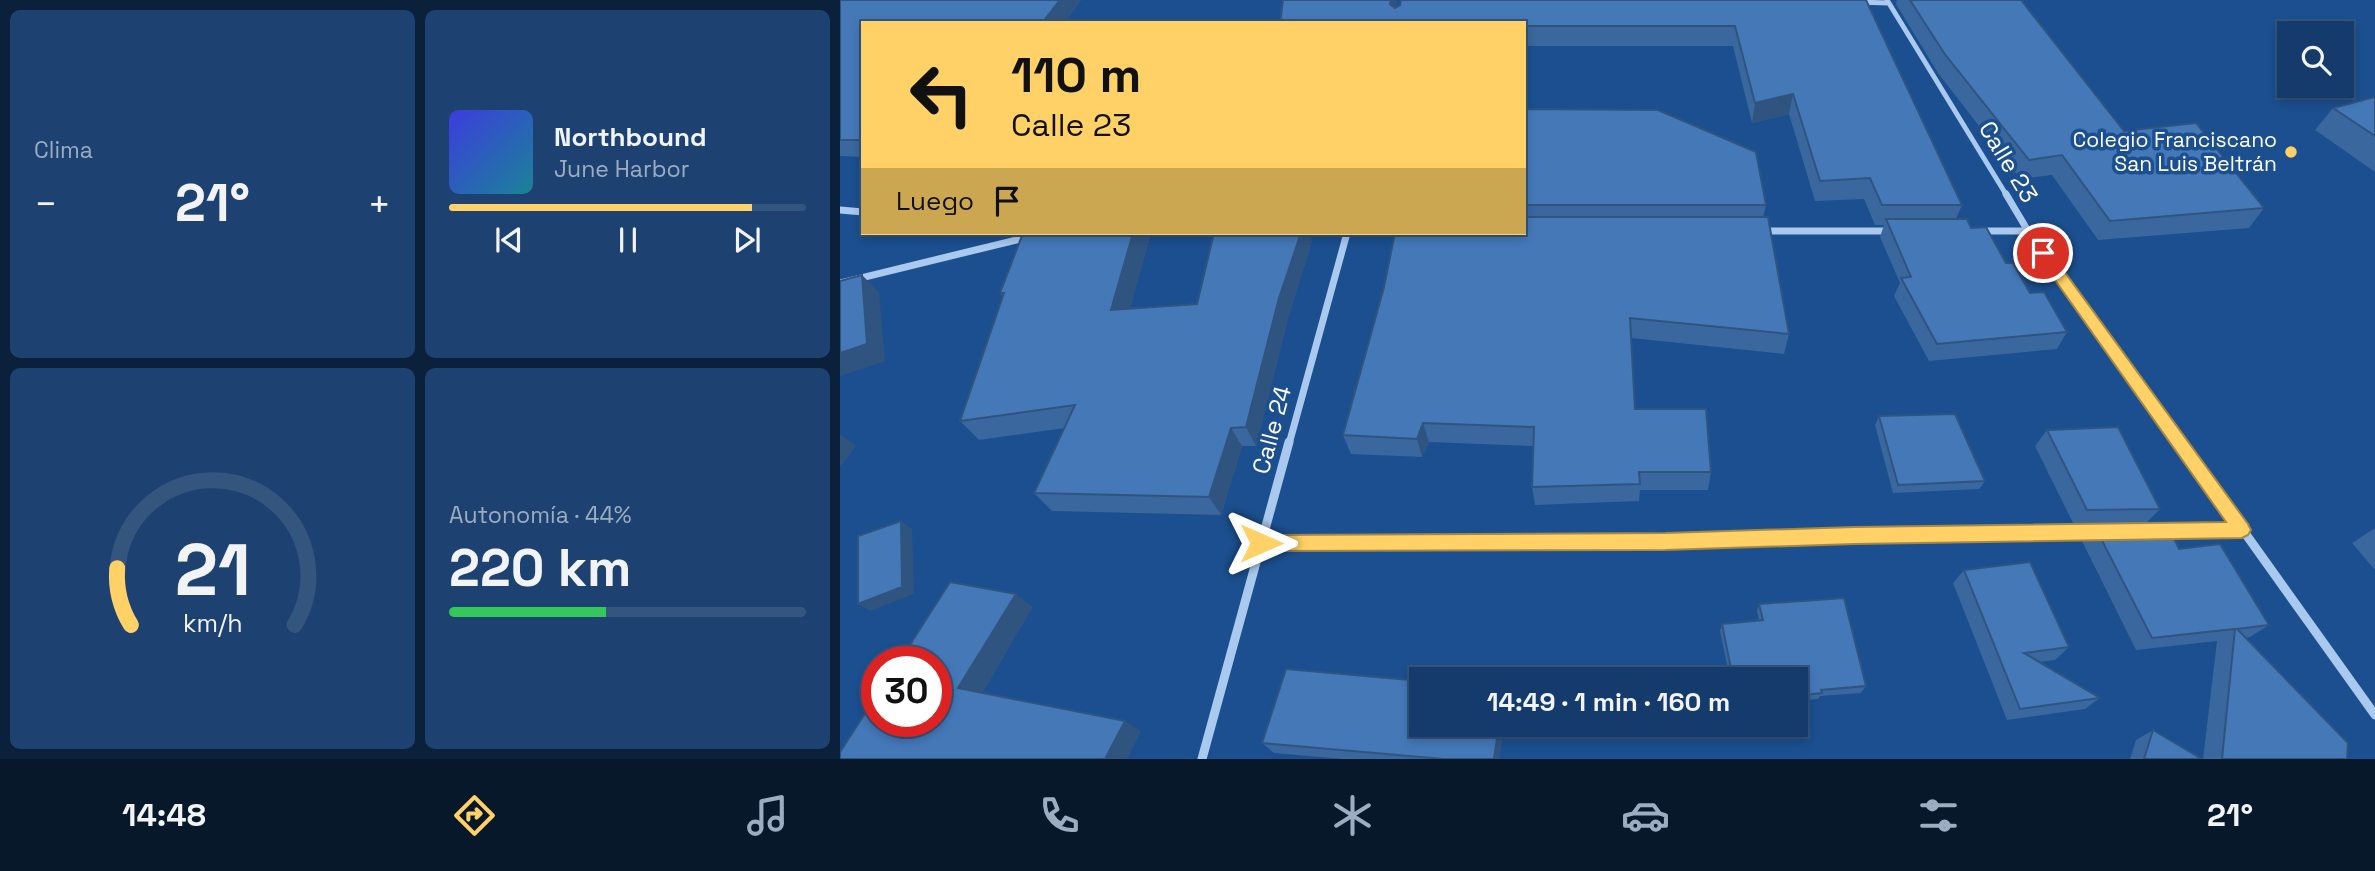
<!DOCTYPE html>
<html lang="es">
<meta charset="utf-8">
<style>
body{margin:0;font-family:"Space Grotesk",sans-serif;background:#1d4271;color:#f1f3f6;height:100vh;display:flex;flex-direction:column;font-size:26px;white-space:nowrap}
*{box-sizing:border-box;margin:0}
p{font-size:23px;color:#9dadc1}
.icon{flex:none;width:38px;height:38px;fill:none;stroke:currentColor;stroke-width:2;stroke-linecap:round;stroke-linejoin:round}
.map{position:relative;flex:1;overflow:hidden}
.panel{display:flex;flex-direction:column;gap:10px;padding:10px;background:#0b203b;width:840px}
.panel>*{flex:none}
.banner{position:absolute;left:21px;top:21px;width:665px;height:214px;border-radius:0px;box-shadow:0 4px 10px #0003,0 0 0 2px #33557e;background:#ffd166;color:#111;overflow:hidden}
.controls{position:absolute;left:1437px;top:21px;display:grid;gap:14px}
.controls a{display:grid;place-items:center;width:77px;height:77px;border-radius:0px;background:#143b6b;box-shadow:0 4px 10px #0003,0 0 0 2px #33557e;font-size:35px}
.speed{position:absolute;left:21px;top:646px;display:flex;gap:14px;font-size:35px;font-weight:700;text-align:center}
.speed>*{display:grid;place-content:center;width:91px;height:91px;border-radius:50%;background:#143b6b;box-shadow:0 4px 10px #0003,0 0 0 2px #33557e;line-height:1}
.speed .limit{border:10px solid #d22;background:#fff;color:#111}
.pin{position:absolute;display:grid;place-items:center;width:60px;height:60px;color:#fff;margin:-30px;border:4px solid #fff;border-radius:50%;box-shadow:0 2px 7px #0007}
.me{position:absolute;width:77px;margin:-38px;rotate:90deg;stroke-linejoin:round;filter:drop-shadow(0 0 5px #0008)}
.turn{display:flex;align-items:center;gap:24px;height:147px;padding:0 35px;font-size:32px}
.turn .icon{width:91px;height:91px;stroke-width:2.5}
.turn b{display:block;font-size:49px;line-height:60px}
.then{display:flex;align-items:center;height:66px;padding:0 35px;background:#0003;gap:14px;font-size:26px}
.big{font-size:52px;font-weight:700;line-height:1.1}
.panel .widget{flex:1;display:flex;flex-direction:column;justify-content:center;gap:10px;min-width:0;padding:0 24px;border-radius:10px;background:#1d4271}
.panel .dial{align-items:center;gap:0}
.dial svg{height:182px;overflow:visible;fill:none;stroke:#33557e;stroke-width:7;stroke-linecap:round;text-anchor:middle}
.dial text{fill:#f1f3f6;stroke:none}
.song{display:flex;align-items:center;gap:21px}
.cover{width:84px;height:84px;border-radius:10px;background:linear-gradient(135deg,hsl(240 70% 55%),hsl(190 70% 35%))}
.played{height:7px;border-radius:4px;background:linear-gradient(90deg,#ffd166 85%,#33557e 85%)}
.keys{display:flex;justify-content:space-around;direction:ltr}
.heat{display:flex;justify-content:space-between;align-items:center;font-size:38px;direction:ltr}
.charge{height:10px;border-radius:5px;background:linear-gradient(90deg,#34c759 44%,#33557e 0)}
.panel .tiles{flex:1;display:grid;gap:10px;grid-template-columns:repeat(2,1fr)}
.trip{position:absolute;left:569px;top:667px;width:399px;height:70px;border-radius:0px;background:#143b6b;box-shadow:0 4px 10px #0003,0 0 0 2px #33557e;font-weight:700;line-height:70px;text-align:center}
.tabs{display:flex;height:112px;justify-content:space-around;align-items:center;background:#08182b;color:#9dadc1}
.tabs .icon{width:49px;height:49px}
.tabs .on{color:#ffd166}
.tabs b{font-size:32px;color:#f1f3f6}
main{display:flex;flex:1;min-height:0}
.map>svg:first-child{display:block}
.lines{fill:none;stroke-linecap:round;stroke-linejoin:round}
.street-far2{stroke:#a9c9ee;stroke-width:5}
.street-far1{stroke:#a9c9ee;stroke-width:7}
.street{stroke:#a9c9ee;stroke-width:9}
.wall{fill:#3a679d}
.shaded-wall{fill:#305480}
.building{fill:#4478b7;stroke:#305480;stroke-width:2}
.route{fill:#ffd166;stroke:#a68842;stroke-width:2}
.poi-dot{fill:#ffd166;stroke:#1b4f8f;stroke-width:2.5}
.labels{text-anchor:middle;stroke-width:7;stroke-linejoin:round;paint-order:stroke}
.far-poi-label{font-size:21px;fill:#fff;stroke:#1b4f8f;text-anchor:end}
.street-label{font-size:24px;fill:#fff;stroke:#1b4f8f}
</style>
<main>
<section class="panel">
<div class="tiles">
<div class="widget"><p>Clima</p>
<div class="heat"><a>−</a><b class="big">21°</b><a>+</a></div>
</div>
<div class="widget">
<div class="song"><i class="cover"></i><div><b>Northbound</b><p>June Harbor</p></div></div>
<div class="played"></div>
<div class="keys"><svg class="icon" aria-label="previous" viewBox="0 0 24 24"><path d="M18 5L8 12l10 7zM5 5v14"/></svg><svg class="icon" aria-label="pause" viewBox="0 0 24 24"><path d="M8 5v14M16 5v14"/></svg><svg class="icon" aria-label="next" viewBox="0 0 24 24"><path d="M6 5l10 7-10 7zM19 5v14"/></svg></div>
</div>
<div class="widget dial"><svg viewBox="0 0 100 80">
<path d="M14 69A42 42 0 1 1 86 69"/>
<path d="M14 69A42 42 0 0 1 8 44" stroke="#ffd166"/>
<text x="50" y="56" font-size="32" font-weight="700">21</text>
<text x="50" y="72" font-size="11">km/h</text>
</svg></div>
<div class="widget"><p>Autonomía · 44%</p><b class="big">220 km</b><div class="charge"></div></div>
</div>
</section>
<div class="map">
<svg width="1535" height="759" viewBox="0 0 1535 759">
<rect width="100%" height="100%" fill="#1b4f8f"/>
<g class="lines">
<!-- street-far2 -->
<path class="street-far2" d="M1047,0L1167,196
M1017,2L1048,3"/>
<!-- street-far1 -->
<path class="street-far1" d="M1166,194L1188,231L1341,444
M0,210L23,212
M923,231H1051
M1140,231H1188
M0,283L205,233
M449,444L507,233"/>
<!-- street -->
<path class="street" d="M1340,442L1535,715
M1322,531L1402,530
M421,543L825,542L1254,532
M362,759L449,442"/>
</g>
<!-- wall -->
<path class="wall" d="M0,0H241L224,23H23V157L0,156Z
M443,0H556L557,7L1026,0L1122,205L1116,219L1131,228L1166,263L1190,293L1227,332L1217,349L1089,361L1054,296L1060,283L1040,237L1044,225H1035L1024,199L975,201L949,114L912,123L893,46H684V23Z
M1057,0H1181L1284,131L1424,208L1409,228L1258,240L1212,175L1180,179L1098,73L1056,4Z
M1535,97V172L1475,130L1493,108Z
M684,109L926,205L923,217L949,334L944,354L791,338L795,409L871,472L868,490H800L799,501L695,505L692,487L693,446L589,442L582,457L511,454L503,435L544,287L684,233Z
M183,233H311L290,308L357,304L472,241L448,318L416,446H402L381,515L212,511L194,493L225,428L139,440L120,421L163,297L160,293Z
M1039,416L1145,481L1139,489L1053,493L1035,425Z
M1207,430L1320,509L1305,524L1234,525L1195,446Z
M1254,525L1339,549L1429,625L1410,637L1405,638L1507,759H1363L1377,641L1296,650L1241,539Z
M1535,528V570L1512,543Z
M1124,570L1229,647L1215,660L1199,662L1260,698L1245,709L1167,720L1113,583Z
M919,604L1026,686L1021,693L980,696L978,699L956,701V679H890L880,631L882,624L919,620L917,611Z
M664,724L659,759H503L434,753L422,743Z
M1313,730L1362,759H1290L1296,740Z"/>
<!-- shaded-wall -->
<path class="shaded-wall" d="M220,0H241L224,23H202Z
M551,0H556L557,6L554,23L550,4Z
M953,94L949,114L912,123L915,103Z
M293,233H311L284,330L271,310Z
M458,233H470L472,241L448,318L416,446L406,427L439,298Z
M22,275L39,292L45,361L0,376V353Z
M583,423L589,442L582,457L577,439Z
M391,428L402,446L381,515L369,497Z
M0,434L16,446L0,467Z
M61,521L72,529L74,594L30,611L18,604Z
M176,594L193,607L139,699L118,688Z
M285,721L301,731L287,759H265Z
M659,724H664L659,759H654Z"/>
<!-- building -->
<path class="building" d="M0,0H220L202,23H23V140H0Z
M443,0H551L550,4L555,8L560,5L561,0H1026L1122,205H1042L1030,178L980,181L953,94L915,103L895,26H684V23H440Z
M1070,0H1181L1284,131L1356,123L1424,208L1270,221L1222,155L1189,160L1104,53Z
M1535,97V136L1493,108Z
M684,109L818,110L916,152L926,205H684Z
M684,217H928L949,334L790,318L795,409H866L871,472H799L800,484L692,487L694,427L583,423L577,439L503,435L544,287L555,233H684Z
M1046,219H1127L1131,228L1146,227L1166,263H1173L1190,293L1204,292L1227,332L1097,344L1061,278L1071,277Z
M183,233H293L271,310L357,304L374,233H461L439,298L406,427L391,428L369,497L194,493L235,405L120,421L164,293H160Z
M22,275L27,344L0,353V281Z
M1115,414L1145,481L1058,485L1039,416Z
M1278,427L1320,509L1247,510L1207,430Z
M61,521L62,587L18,604V536Z
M1327,524L1339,549L1380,544L1429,625L1397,629L1508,743L1507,759H1382L1395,629L1312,638L1254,525Z
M1190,562L1229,647L1184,653L1260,698L1180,709L1124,570Z
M110,582L176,594L118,688L285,721L265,759H0V752L37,695V721H96V662H59Z
M1004,598L1026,686L981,690L982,693L956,696V679H893L882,624L923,620L919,604Z
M446,669L581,681V724H659L654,759H603L422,743Z
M1313,730L1362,759H1304Z"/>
<!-- route -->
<path class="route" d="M1203,248L1208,249L1408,524L1411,530L1408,535L1402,538L1014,544L825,550L421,551L414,549L412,543L414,537L421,535L825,533L1014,527L1386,522L1198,256V249Z"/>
<!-- markers -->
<circle class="poi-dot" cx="1451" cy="152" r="7"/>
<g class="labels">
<!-- far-poi labels -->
<g class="far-poi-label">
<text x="1437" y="147">Colegio Franciscano<tspan x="1437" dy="24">San Luis Beltrán</tspan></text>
</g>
<!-- street labels -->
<g class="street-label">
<text transform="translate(1168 162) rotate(59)" y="8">Calle 23</text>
<text transform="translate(432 430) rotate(-75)" y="8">Calle 24</text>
</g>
</g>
</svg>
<div class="controls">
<a><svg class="icon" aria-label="search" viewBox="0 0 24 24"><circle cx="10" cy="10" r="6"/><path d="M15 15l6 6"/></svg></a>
</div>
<div class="speed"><div class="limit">30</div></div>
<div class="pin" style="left:1203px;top:253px;background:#d93025"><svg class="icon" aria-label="arrive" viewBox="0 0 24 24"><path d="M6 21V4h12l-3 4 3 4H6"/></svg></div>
<svg class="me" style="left:421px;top:543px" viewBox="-20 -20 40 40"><path d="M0-17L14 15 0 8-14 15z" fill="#ffd166" stroke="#fff" stroke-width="4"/></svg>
<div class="trip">14:49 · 1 min · 160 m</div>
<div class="banner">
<div class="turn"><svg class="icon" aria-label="left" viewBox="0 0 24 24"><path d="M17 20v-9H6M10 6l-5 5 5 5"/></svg><div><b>110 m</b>Calle 23</div></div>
<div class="then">Luego<svg class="icon" aria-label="arrive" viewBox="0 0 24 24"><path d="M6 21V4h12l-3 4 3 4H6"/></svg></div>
</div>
</div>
</main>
<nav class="tabs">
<b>14:48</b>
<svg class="icon on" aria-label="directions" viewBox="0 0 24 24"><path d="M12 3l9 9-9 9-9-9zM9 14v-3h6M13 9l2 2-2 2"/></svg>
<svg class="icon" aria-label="music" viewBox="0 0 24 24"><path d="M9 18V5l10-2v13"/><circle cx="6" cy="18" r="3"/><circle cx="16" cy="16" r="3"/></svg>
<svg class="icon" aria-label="phone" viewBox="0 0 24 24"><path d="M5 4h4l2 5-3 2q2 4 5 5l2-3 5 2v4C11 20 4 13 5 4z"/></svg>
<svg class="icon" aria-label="climate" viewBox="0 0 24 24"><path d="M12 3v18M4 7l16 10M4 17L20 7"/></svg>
<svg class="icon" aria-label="car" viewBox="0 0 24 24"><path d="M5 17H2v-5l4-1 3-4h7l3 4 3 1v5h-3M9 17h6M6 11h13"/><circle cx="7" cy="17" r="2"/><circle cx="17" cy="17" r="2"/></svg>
<svg class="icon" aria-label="filters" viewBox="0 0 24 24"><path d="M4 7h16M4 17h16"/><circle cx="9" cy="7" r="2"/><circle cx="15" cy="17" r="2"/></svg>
<b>21°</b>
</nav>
